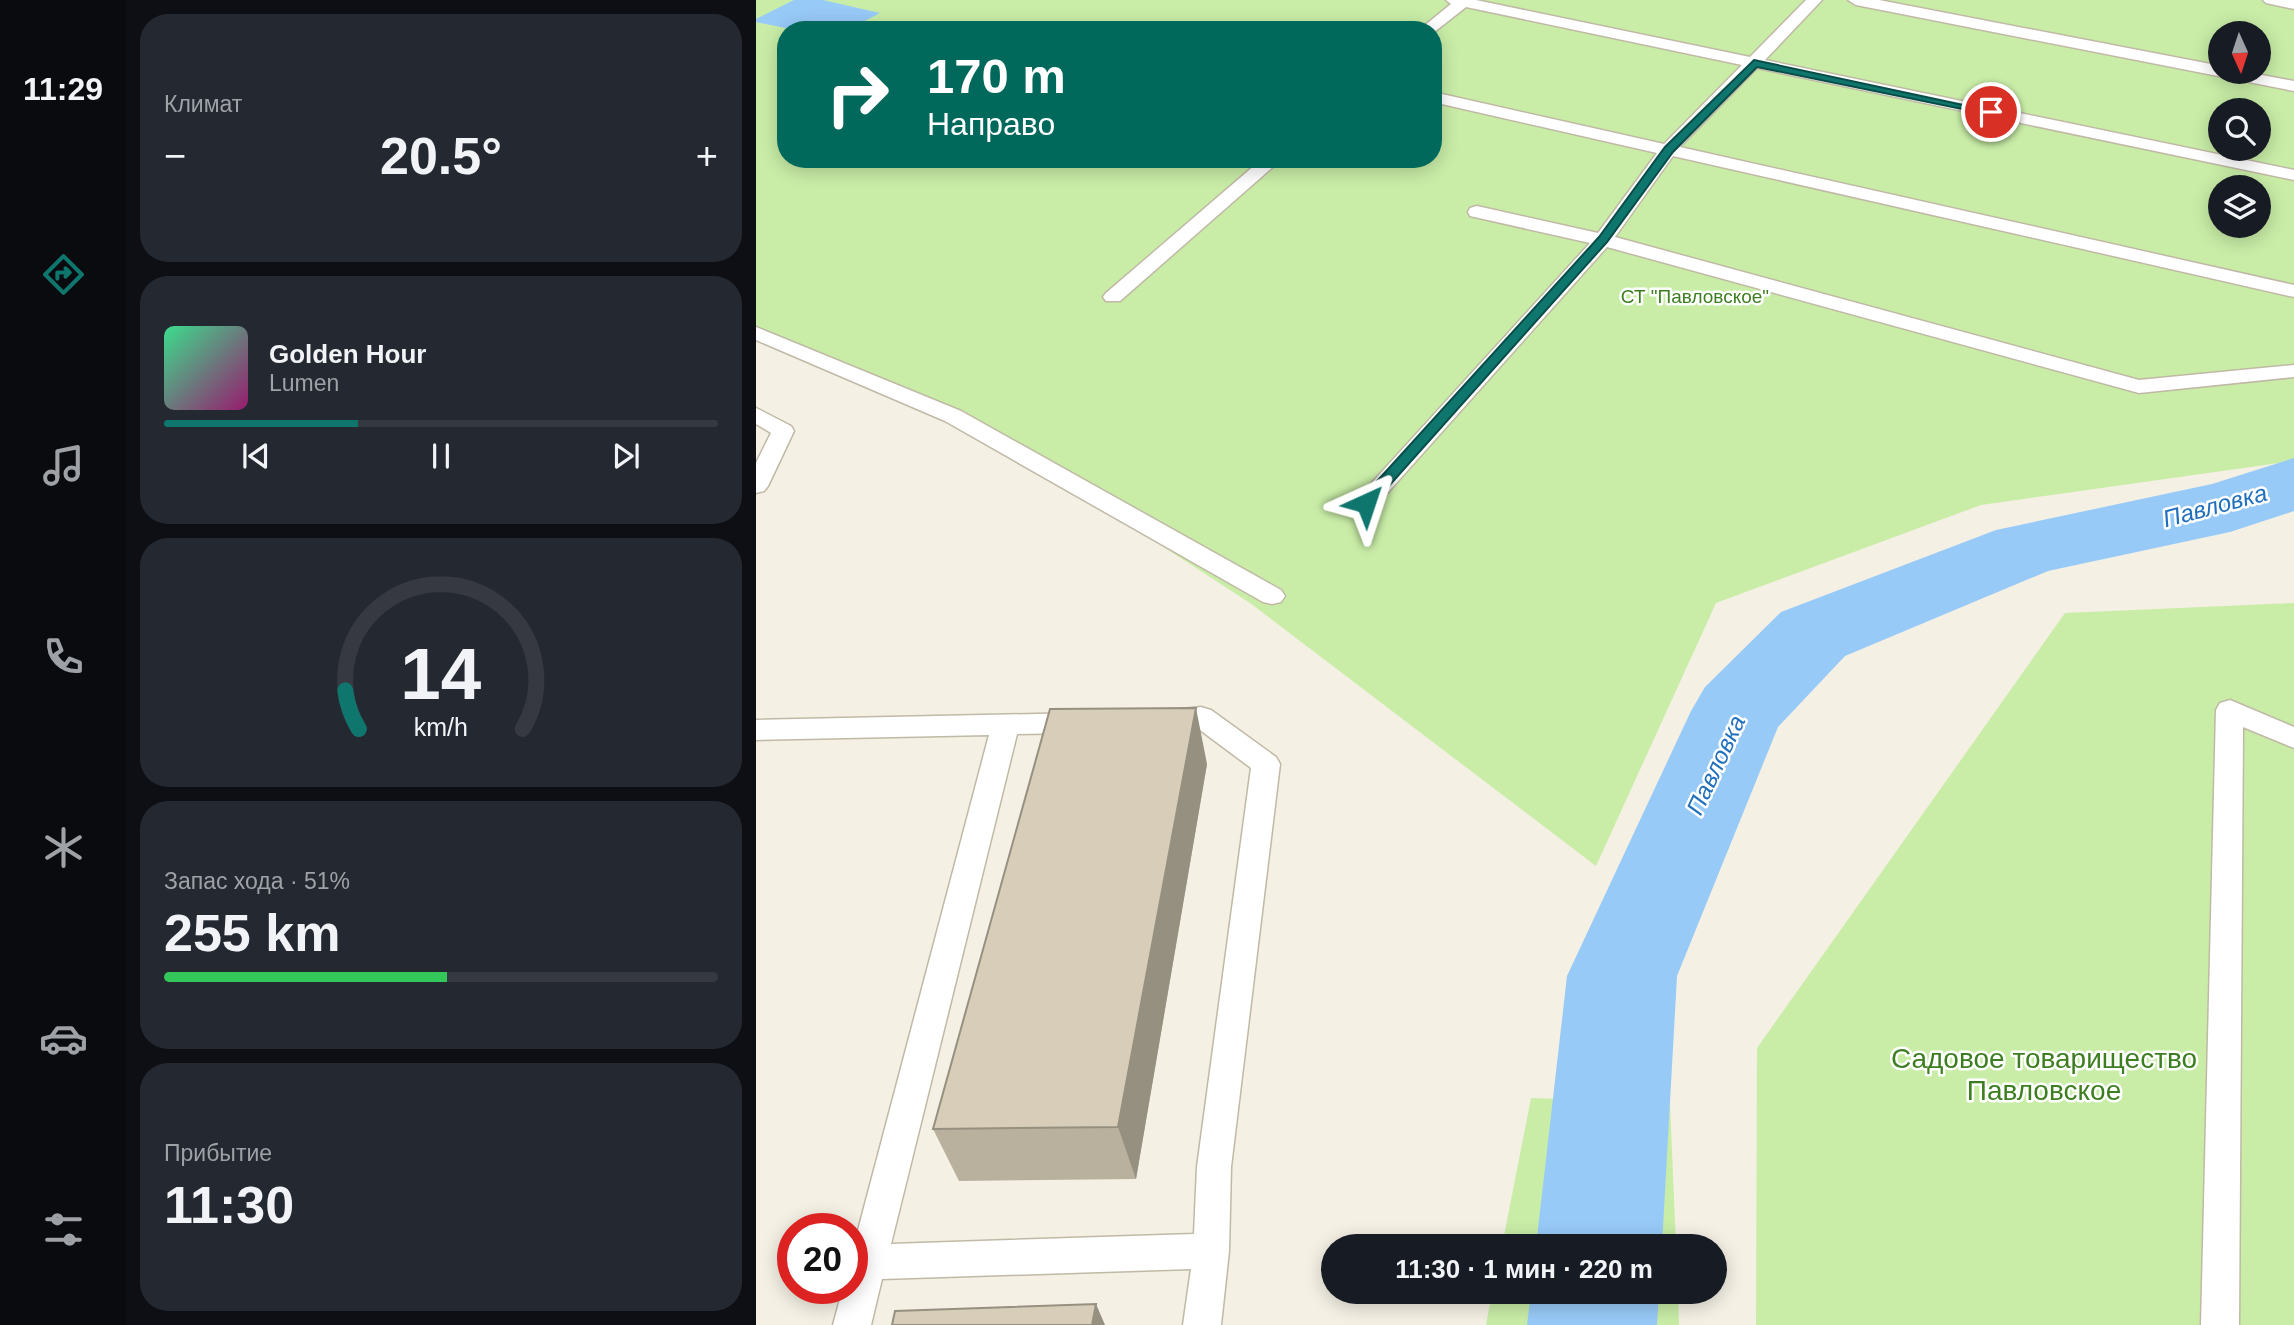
<!DOCTYPE html>
<html lang="ru">
<meta charset="utf-8">
<style>
body{margin:0;font-family:Helvetica,sans-serif;background:#242831;color:#f1f3f6;height:100vh;display:flex;flex-direction:column;font-size:26px;white-space:nowrap}
*{box-sizing:border-box;margin:0}
p{font-size:23px;color:#9ea1a6}
.icon{flex:none;width:38px;height:38px;fill:none;stroke:currentColor;stroke-width:2;stroke-linecap:round;stroke-linejoin:round}
.map{position:relative;flex:1;overflow:hidden}
.sheet{display:flex;flex-direction:column;gap:14px;padding:14px;background:#0d0f14;width:630px}
.sheet>*{flex:none}
.hud{position:absolute;left:21px;top:21px;width:665px;height:147px;border-radius:28px;box-shadow:0 4px 18px #0003;background:#00695c;color:#fff;overflow:hidden}
.needle{width:46px;rotate:177deg}
.buttons{position:absolute;left:1452px;top:21px;display:grid;gap:14px}
.buttons a{display:grid;place-items:center;width:63px;height:63px;border-radius:50%;background:#171b24;box-shadow:0 4px 18px #0003;font-size:35px}
.speed{position:absolute;left:21px;top:1213px;display:flex;gap:14px;font-size:35px;font-weight:700;text-align:center}
.speed>*{display:grid;place-content:center;width:91px;height:91px;border-radius:50%;background:#171b24;box-shadow:0 4px 18px #0003;line-height:1}
.speed .limit{border:10px solid #d22;background:#fff;color:#111}
.pin{position:absolute;display:grid;place-items:center;width:60px;height:60px;color:#fff;margin:-30px;border:4px solid #fff;border-radius:50%;box-shadow:0 2px 7px #0007}
.me{position:absolute;width:77px;margin:-38px;rotate:42deg;stroke-linejoin:round;filter:drop-shadow(0 0 5px #0008)}
.turn{display:flex;align-items:center;gap:24px;height:147px;padding:0 35px;font-size:32px}
.turn .icon{width:91px;height:91px;stroke-width:2.5}
.turn b{display:block;font-size:49px;line-height:60px}
.big{font-size:52px;font-weight:600;line-height:1.1}
.sheet .tile{flex:1;display:flex;flex-direction:column;justify-content:center;gap:10px;min-width:0;padding:0 24px;border-radius:28px;background:#242831}
.sheet .dial{align-items:center;gap:0}
.dial svg{height:182px;overflow:visible;fill:none;stroke:#363941;stroke-width:7;stroke-linecap:round;text-anchor:middle}
.dial text{fill:#f1f3f6;stroke:none}
.song{display:flex;align-items:center;gap:21px}
.cover{width:84px;height:84px;border-radius:10px;background:linear-gradient(135deg,hsl(150 70% 55%),hsl(320 70% 35%))}
.played{height:7px;border-radius:4px;background:linear-gradient(90deg,#0f766e 35%,#363941 35%)}
.keys{display:flex;justify-content:space-around;direction:ltr}
.heat{display:flex;justify-content:space-between;align-items:center;font-size:38px;direction:ltr}
.charge{height:10px;border-radius:5px;background:linear-gradient(90deg,#34c759 51%,#363941 0)}
.trip{position:absolute;left:565px;top:1234px;width:406px;height:70px;border-radius:35px;background:#171b24;box-shadow:0 4px 18px #0003;font-weight:600;line-height:70px;text-align:center}
main{display:flex;flex:1;min-height:0}
.dock{display:flex;flex-direction:column;width:126px;justify-content:space-around;align-items:center;background:#090b0e;color:#9ea1a6}
.dock .icon{width:49px;height:49px}
.dock .selected{color:#0f766e}
.dock b{font-size:32px;color:#f1f3f6}
.map>svg:first-child{display:block}
.green{fill:#c9eda7;fill-rule:evenodd}
.water{fill:#98caf8}
.lines{fill:none;stroke-linecap:round;stroke-linejoin:round}
.river{fill:#98caf8;fill-rule:evenodd}
.lane-casing{stroke:#c0b9a5;stroke-width:3}
.lane{fill:#fff;fill-rule:evenodd}
.wall{fill:#b9b09e}
.shaded-wall{fill:#969081}
.building{fill:#d7cdb8;stroke:#969081;stroke-width:2}
.route{fill:#0f766e;stroke:#0a4d48;stroke-width:2}
.labels{text-anchor:middle;stroke-width:5;stroke-linejoin:round;paint-order:stroke}
.far-park-label{font-size:19px;fill:#3d7e20;stroke:#fff}
.water-label{font-size:24px;font-style:italic;fill:#2170be;stroke:#fff}
.near-park-label{font-size:28px;fill:#3d7e20;stroke:#fff}
</style>
<main>
<nav class="dock">
<b>11:29</b>
<svg class="icon selected" aria-label="directions" viewBox="0 0 24 24"><path d="M12 3l9 9-9 9-9-9zM9 14v-3h6M13 9l2 2-2 2"/></svg>
<svg class="icon" aria-label="music" viewBox="0 0 24 24"><path d="M9 18V5l10-2v13"/><circle cx="6" cy="18" r="3"/><circle cx="16" cy="16" r="3"/></svg>
<svg class="icon" aria-label="phone" viewBox="0 0 24 24"><path d="M5 4h4l2 5-3 2q2 4 5 5l2-3 5 2v4C11 20 4 13 5 4z"/></svg>
<svg class="icon" aria-label="climate" viewBox="0 0 24 24"><path d="M12 3v18M4 7l16 10M4 17L20 7"/></svg>
<svg class="icon" aria-label="car" viewBox="0 0 24 24"><path d="M5 17H2v-5l4-1 3-4h7l3 4 3 1v5h-3M9 17h6M6 11h13"/><circle cx="7" cy="17" r="2"/><circle cx="17" cy="17" r="2"/></svg>
<svg class="icon" aria-label="filters" viewBox="0 0 24 24"><path d="M4 7h16M4 17h16"/><circle cx="9" cy="7" r="2"/><circle cx="15" cy="17" r="2"/></svg>
</nav>
<section class="sheet">
<div class="tile"><p>Климат</p>
<div class="heat"><a>−</a><b class="big">20.5°</b><a>+</a></div>
</div>
<div class="tile">
<div class="song"><i class="cover"></i><div><b>Golden Hour</b><p>Lumen</p></div></div>
<div class="played"></div>
<div class="keys"><svg class="icon" aria-label="previous" viewBox="0 0 24 24"><path d="M18 5L8 12l10 7zM5 5v14"/></svg><svg class="icon" aria-label="pause" viewBox="0 0 24 24"><path d="M8 5v14M16 5v14"/></svg><svg class="icon" aria-label="next" viewBox="0 0 24 24"><path d="M6 5l10 7-10 7zM19 5v14"/></svg></div>
</div>
<div class="tile dial"><svg viewBox="0 0 100 80">
<path d="M14 69A42 42 0 1 1 86 69"/>
<path d="M14 69A42 42 0 0 1 8 52" stroke="#0f766e"/>
<text x="50" y="56" font-size="32" font-weight="700">14</text>
<text x="50" y="72" font-size="11">km/h</text>
</svg></div>
<div class="tile"><p>Запас хода · 51%</p><b class="big">255 km</b><div class="charge"></div></div>
<div class="tile"><p>Прибытие</p><b class="big">11:30</b></div>
</section>
<div class="map">
<svg width="1538" height="1325" viewBox="0 0 1538 1325">
<rect width="100%" height="100%" fill="#f4f0e4"/>
<!-- green -->
<path class="green" d="M0,0H1538V461L1225,505L960,603L840,866L494,603L204,415L0,330ZM30,30H677V159H30ZM1465,33H1503V72H1465ZM1465,110H1503V149H1465ZM1465,187H1503V226H1465Z
M1538,603V1325H1000L1001,1048L1309,613Z
M775,1098L914,1103L920,1246H746Z
M736,1292H922L923,1325H730Z"/>
<!-- water -->
<path class="water" d="M38,0H67L124,13L92,30H39L0,22V19Z"/>
<g class="lines">
<!-- river -->
<path class="river" d="M1538,458V511L1474,532L1292,571L1089,656L1022,727L921,976L906,1246H780L811,976L935,711L949,687L1025,612L1240,530L1456,484Z
M775,1292H903L901,1325H771Z"/>
<defs>
<path id="lane" d="M690,0H720L994,57L1050,0H1066L1009,60L1538,170V180L1001,68L924,147L1538,285V297L917,156L859,237L1383,380L1538,365V377L1383,393L851,247L618,508L610,510L602,508L598,503L602,498L834,243L714,216L712,212L714,208L721,206L842,233L901,153L677,102V92L908,144L986,65L710,7L677,33V30H663L695,4Z
M1092,0H1123L1465,66V72H1490L1538,81V91L1100,5Z
M1507,0H1538V9L1510,3Z
M506,159H526L364,301H350L347,297L350,293Z
M0,327L205,411L525,590L529,596L525,602L516,604L507,602L189,421L0,340Z
M0,408L35,426L38,431L12,486L8,491L0,493V463L15,433L0,424Z
M1474,700L1538,727V748L1487,727L1483,1325H1445L1460,710L1464,703Z
M445,707L455,710L520,757L524,764L475,1167L473,1251L465,1325H427L435,1269L126,1279L115,1325H77L87,1288H96V1253L233,735L0,740V720L324,713L334,716L338,723L334,730L324,733L261,734L135,1244L438,1234L441,1167L495,768L440,727L408,729L398,726L394,719L398,712Z"/>
</defs>
<!-- lane casing -->
<use href="#lane" class="lane-casing"/>
<!-- lane -->
<use href="#lane" class="lane"/>
</g>
<!-- wall -->
<path class="wall" d="M451,764L380,1179L203,1181L177,1129Z"/>
<!-- shaded-wall -->
<path class="shaded-wall" d="M440,708L451,764L380,1179L362,1127Z
M340,1304L349,1325H336Z"/>
<!-- building -->
<path class="building" d="M440,708L362,1127L177,1129L294,709Z
M340,1304L336,1325H136L139,1311Z"/>
<!-- route -->
<path class="route" d="M998,60L1240,112L1235,115L1001,67L917,152L851,242L615,506H604V500L843,237L909,147Z"/>
<g class="labels">
<!-- far-park labels -->
<g class="far-park-label">
<text x="939" y="303">СТ "Павловское"</text>
</g>
<!-- water labels -->
<g class="water-label">
<text transform="translate(1459 506) rotate(-15)" y="8">Павловка</text>
<text transform="translate(960 765) rotate(-65)" y="8">Павловка</text>
</g>
<!-- near-park labels -->
<g class="near-park-label">
<text x="1288" y="1068">Садовое товарищество<tspan x="1288" dy="32">Павловское</tspan></text>
</g>
</g>
</svg>
<div class="buttons">
<a><svg class="needle" viewBox="-14 -14 28 28"><path d="M0-13l5 13h-10z" fill="#e53935"/><path d="M0 13l5-13h-10z" fill="#9ea1a6"/></svg></a>
<a><svg class="icon" aria-label="search" viewBox="0 0 24 24"><circle cx="10" cy="10" r="6"/><path d="M15 15l6 6"/></svg></a>
<a><svg class="icon" aria-label="layers" viewBox="0 0 24 24"><path d="M12 4l9 5-9 5-9-5zM3 14l9 5 9-5"/></svg></a>
</div>
<div class="speed"><div class="limit">20</div></div>
<div class="pin" style="left:1235px;top:112px;background:#d93025"><svg class="icon" aria-label="arrive" viewBox="0 0 24 24"><path d="M6 21V4h12l-3 4 3 4H6"/></svg></div>
<svg class="me" style="left:610px;top:503px" viewBox="-20 -20 40 40"><path d="M0-17L14 15 0 8-14 15z" fill="#0f766e" stroke="#fff" stroke-width="4"/></svg>
<div class="trip">11:30 · 1 мин · 220 m</div>
<div class="hud">
<div class="turn"><svg class="icon" aria-label="right" viewBox="0 0 24 24"><path d="M7 20v-9h11M14 6l5 5-5 5"/></svg><div><b>170 m</b>Направо</div></div>
</div>
</div>
</main>
